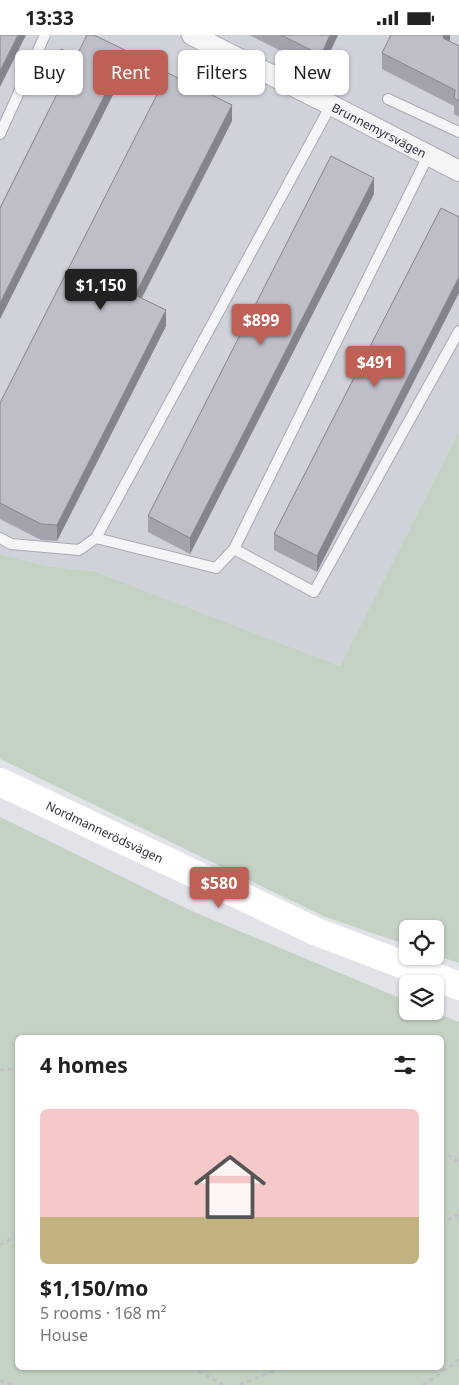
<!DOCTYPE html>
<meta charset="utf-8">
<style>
body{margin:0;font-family:"Noto Sans",sans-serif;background:#f6f6f6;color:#222;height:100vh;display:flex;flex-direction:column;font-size:19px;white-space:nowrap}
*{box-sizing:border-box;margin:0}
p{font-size:16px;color:#767676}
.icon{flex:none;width:28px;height:28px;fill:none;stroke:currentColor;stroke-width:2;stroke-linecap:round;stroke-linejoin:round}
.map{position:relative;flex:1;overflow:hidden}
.panel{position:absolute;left:15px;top:1000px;width:429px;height:335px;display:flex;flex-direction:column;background:#fff;border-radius:8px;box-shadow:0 1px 4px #0004}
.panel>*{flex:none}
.hud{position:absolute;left:15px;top:15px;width:430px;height:45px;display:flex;gap:10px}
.controls{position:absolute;left:399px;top:885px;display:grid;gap:10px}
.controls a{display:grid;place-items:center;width:45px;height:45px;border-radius:8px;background:#fff;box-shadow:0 1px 4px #0004;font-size:25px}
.price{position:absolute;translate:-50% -42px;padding:0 11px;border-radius:5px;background:#bf6056;color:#fff;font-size:16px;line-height:32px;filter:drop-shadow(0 1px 2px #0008)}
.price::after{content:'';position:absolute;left:50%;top:30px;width:15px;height:11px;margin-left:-8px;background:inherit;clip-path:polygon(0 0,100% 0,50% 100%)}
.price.on{background:#222;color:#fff}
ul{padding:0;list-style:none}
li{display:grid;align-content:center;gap:10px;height:265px;padding:0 25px}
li+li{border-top:1px solid #e0e0e0}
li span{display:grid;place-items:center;height:155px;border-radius:8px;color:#555}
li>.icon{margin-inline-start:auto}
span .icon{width:90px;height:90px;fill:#fffc;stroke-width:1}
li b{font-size:21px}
h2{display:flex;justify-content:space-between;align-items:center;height:60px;padding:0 25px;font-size:21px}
.chip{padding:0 18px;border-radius:8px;background:#fff;box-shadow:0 1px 4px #0004;font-size:18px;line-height:45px}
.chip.on{background:#bf6056;color:#fff}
.status{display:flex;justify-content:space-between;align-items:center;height:35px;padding:0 25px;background:#fff;direction:ltr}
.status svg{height:14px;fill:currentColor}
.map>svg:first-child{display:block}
.built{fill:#d0d2da}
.green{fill:#c4d2c4;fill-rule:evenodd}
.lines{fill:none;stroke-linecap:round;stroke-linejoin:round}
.lane-casing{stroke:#a8a9b3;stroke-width:12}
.street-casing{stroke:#a8a9b3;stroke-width:22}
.path{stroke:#c0c1c7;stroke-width:3;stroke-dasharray:4 4;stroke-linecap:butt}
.lane{stroke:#f4f5f7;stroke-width:10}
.street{stroke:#f4f5f7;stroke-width:20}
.secondary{stroke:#fff;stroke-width:28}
.wall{fill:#a3a3ac}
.shaded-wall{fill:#84858c}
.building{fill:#bdbec8;stroke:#84858c}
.labels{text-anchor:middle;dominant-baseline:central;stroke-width:4;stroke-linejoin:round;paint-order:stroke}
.street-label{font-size:12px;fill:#2c2e3f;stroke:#f1f2f6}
</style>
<div class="status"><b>13:33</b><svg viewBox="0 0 49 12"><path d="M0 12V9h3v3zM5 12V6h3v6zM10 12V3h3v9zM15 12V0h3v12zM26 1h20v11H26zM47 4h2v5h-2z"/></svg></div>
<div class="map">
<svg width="459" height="1350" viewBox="0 0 459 1350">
<rect width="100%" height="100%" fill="#e2e3e9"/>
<path class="built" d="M0,0H459V396L340,631L94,536L47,531L0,519Z"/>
<path class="green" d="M459,396V928L435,920V894H408L407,910L323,881L0,724V519L47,531L94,536L340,631Z
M0,782L194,877L407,966L408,976H432L459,987V1350H0ZM18,1002H441V1332H18Z"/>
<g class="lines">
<defs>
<path id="lane" d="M388,64L459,97
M0,99L45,0
M428,121L234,514L314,557L459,296
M0,503L11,509L79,515L96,503
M234,514L216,533L96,503L331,70"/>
<g id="street">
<path id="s1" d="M192,0L331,70L459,136"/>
</g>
</defs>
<use href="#lane" class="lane-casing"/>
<use href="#street" class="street-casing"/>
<path class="path" d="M0,1035L18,1034
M441,1116L459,1127
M441,1189L459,1179
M0,1210L13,1203L18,1202
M192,1332L223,1350
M0,1346L13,1350
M240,1350L282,1332
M423,1350L459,1325"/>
<use href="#lane" class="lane"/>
<use href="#street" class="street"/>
<path class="secondary" id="s2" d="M0,747L317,897L459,951"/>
</g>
<path class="wall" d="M249,0H338L321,36Z
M450,0L449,6L459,11V82L454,79V71L382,34V18Z
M76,22L127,32L0,284V173L59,56L51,51V35Z
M232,86L142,263L166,291L57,506L41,505L0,484V368Z
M374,159L190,519L148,497V481Z
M441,173L317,537L274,515V499Z"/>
<path class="shaded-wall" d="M18,0H26L0,52V36Z
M330,0H338L321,36V20Z
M444,0H450V5L443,19V3Z
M127,16V32L0,284V268Z
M232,70V86L135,276V260Z
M374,143V159L190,519V503Z
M459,242V258L317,537V521Z
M166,275V291L57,506V490Z"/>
<path class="building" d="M0,0H18L0,36Z
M87,0H94L127,16L0,268V173L65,43L51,35L61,14L76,22Z
M281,0H330L321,20Z
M391,0H444L443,3L459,11V66L454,63L455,55L382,18Z
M168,38L232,70L135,260L166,275L57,490L41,489L0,468V368Z
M331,121L374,143L190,503L148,481Z
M441,173L459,182V242L317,521L274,499Z"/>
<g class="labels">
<g class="street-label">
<text stroke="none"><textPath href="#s1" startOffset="210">Brunnemyrsvägen</textPath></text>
<text stroke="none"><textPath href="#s2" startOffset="116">Nordmannerödsvägen</textPath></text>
</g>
</g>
</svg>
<div class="controls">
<a><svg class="icon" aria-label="locate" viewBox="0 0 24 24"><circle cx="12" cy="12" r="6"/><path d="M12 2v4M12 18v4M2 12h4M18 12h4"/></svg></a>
<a><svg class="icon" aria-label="layers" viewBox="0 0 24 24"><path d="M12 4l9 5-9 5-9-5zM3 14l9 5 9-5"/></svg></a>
</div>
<b class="price on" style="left:101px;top:276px">$1,150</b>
<b class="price" style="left:261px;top:311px">$899</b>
<b class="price" style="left:375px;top:353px">$491</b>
<b class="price" style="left:219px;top:874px">$580</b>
<div class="hud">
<a class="chip">Buy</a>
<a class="chip on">Rent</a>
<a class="chip">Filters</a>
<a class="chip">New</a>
</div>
<section class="panel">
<h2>4 homes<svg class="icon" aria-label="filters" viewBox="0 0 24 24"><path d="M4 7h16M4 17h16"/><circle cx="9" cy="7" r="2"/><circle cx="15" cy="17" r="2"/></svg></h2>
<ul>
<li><span style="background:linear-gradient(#f6c9c9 70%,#c2b280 0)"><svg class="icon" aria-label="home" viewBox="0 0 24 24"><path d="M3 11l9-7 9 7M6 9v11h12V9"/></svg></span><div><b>$1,150/mo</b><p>5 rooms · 168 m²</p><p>House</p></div></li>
</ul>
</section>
</div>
